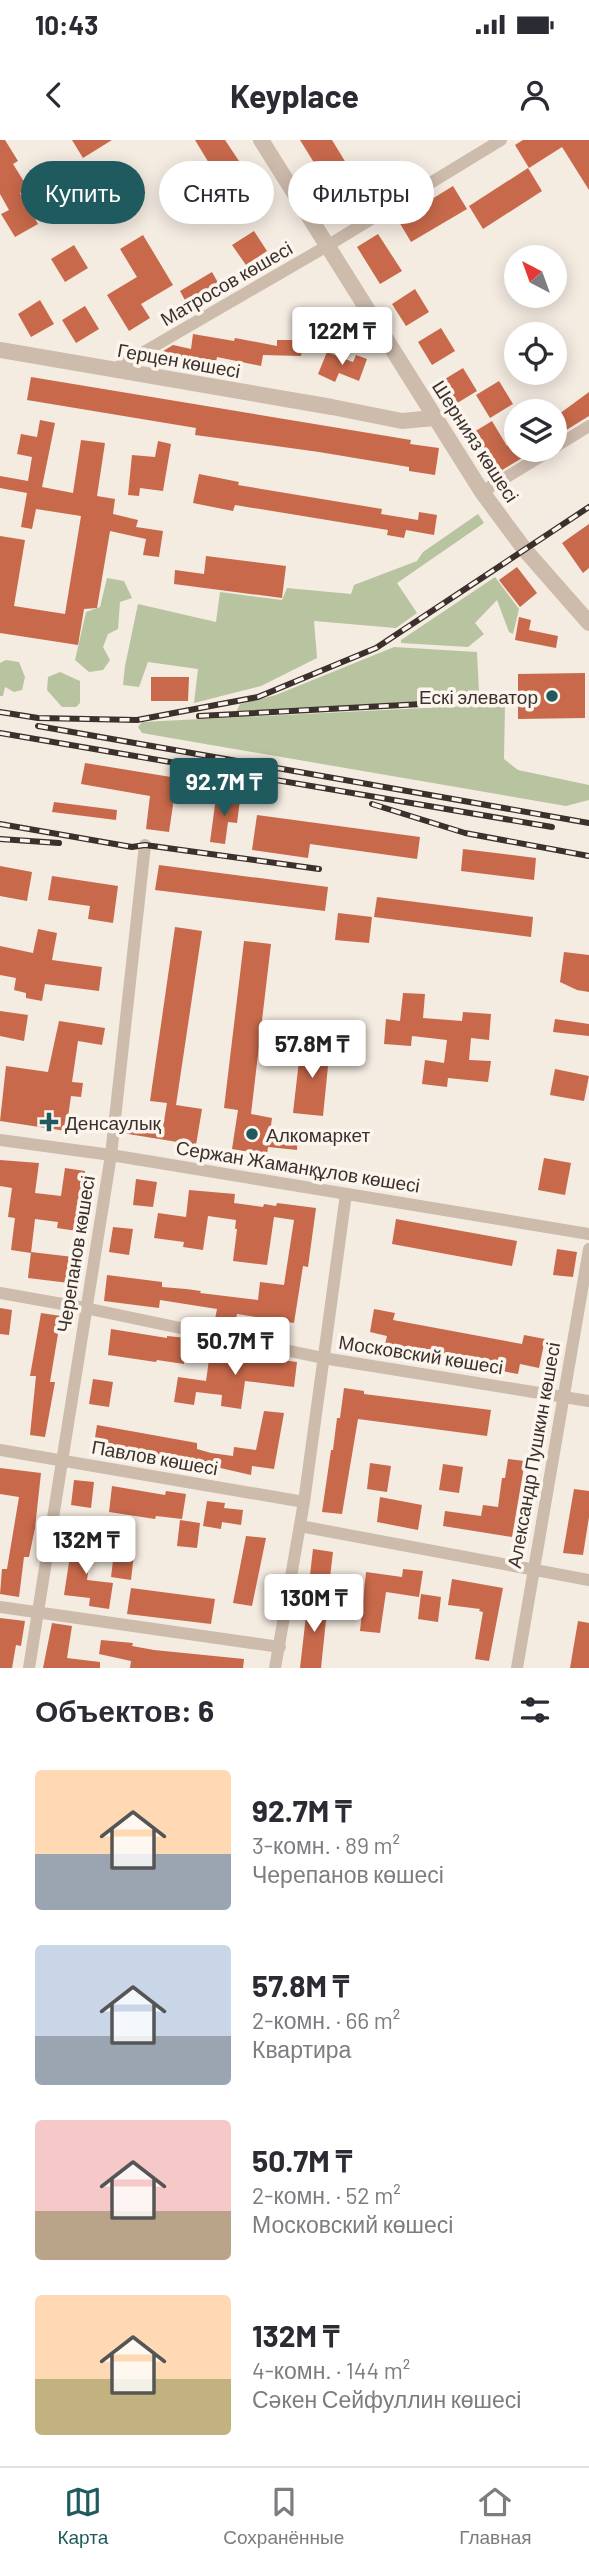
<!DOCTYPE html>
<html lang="ru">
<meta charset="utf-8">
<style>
body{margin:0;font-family:Barlow,sans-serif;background:#f7f7f7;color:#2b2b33;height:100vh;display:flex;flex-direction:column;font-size:26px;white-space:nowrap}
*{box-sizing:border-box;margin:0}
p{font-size:23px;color:#7c7c81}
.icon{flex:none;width:38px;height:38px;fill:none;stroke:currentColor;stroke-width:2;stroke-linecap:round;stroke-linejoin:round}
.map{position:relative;height:1528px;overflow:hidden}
.details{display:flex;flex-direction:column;background:#fff;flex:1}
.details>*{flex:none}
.guide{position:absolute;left:21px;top:21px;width:548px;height:63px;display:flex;gap:14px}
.needle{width:46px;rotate:319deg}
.buttons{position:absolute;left:504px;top:105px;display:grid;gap:14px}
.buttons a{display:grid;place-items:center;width:63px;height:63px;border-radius:50%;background:#fff;box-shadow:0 4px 18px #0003;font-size:35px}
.price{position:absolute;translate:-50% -60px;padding:0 16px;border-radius:7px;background:#fff;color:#222;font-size:23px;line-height:46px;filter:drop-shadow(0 2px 4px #0008)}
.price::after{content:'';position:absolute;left:50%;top:42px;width:21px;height:16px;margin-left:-10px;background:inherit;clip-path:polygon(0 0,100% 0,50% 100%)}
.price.selected{background:#1f5a5e;color:#fff}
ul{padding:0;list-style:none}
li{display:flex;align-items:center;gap:21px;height:175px;padding:0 35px}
li span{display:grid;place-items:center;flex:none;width:196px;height:140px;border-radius:7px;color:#555}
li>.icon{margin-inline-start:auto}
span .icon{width:84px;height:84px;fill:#fffc;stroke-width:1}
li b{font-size:30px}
h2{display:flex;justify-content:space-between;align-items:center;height:84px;padding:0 35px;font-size:30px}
.tag{padding:0 24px;border-radius:32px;background:#fff;box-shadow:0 4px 18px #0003;font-size:24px;line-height:63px}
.tag.selected{background:#1f5a5e;color:#fff}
.status{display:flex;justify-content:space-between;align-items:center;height:49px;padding:0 35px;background:#fff;direction:ltr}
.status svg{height:19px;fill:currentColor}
header{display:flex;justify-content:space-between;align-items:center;height:91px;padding:0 35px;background:#fff;font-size:32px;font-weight:700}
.tabs{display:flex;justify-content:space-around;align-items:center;height:98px;border-top:2px solid #e1e1e2;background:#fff;font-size:19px;color:#7c7c81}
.tabs a{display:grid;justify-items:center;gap:4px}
.tabs .selected{color:#1f5a5e}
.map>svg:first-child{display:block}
.green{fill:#b8c4a0}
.building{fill:#c8694b}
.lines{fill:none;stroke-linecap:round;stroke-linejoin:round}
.minor{stroke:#cdbbac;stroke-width:12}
.tertiary{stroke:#cdbbac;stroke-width:16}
.rail-casing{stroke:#3b302b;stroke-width:6}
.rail{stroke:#fbf5ee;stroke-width:3.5;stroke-dasharray:10;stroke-linecap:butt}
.poi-dot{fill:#1f5a5e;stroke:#fbf5ee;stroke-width:2.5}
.labels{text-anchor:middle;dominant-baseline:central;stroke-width:7;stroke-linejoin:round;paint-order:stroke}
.street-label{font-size:19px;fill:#3b302b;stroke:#fbf5ee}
.poi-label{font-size:19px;fill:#3b302b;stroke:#fbf5ee;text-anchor:start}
</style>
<div class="status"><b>10:43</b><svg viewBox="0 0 49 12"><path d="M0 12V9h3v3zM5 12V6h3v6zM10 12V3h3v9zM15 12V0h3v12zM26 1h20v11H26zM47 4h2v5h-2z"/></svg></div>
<header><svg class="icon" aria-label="back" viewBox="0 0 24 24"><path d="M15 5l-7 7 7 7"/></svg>Keyplace<svg class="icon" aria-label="person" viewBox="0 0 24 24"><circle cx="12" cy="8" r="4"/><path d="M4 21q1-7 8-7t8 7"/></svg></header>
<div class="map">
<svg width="589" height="1528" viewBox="0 0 589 1528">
<rect width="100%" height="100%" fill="#f4ebe1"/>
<path class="green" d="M307,27L335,74L324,81L295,34Z
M478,374L484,383L397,443L417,473L396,488L314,481L317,518L261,546L194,563L198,529L148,522L139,547L123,545L125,526L138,464L216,482L220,452L282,460L287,448L351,454L354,445L417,421L423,412Z
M495,437L519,469L513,494L509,492L497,460L475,483L484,494L468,507L401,503V500Z
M107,438L124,441L132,458L120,462L118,489L108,494L103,507L110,520L103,530L89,532L75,520L86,472L100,467Z
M394,507L477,512L479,553L474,558L236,572L240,564L276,555Z
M6,520L19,522L25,537L22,550L14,552L5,547L3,556H0V523Z
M60,532L80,541V563L76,567H62L47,550L48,537Z
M505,564L504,619L518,630L589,645V660L566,666L142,593L138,587L142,582Z"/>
<path class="building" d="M0,0H5L18,21L13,24L28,48L20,53L38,84L15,97L1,74L9,70L0,54Z
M72,0H112L83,18Z
M195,0H225L269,66L258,73L235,40L216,53L203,34L212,28Z
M300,0H332L368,59L345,73Z
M523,0H589V50L562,7L529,28L515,5Z
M528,28L542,51L483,89L469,66Z
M453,46L467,69L411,102L398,80Z
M254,91L267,111L246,125L232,105Z
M378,94L402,131L380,144L357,107Z
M143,95L173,145L141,164L150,178L129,191L107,155L137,137L120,109Z
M74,105L88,128L65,142L51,119Z
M212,132L221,148L188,166L180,151Z
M415,149L429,172L406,186L392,164Z
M40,160L54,184L31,197L18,174Z
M85,166L99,189L76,203L62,180Z
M328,170L338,187L315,201L305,183Z
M441,188L455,211L432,225L418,202Z
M193,194L234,201L235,198L277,206V200H298V210L302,211L301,216L263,215L261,226L217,217L215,227L159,218L160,213L173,205L191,209Z
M327,212L353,222L356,215L367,219L359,241L339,233L335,242L318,234Z
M463,228L477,251L454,265L440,242Z
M31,237L411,300L410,304L439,308L435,335L409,331V327L319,312L195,295L196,288L27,260Z
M499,241L513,264L490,278L476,255Z
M589,252V276L555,297V277Z
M40,280L55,283L42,347L73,353L81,300L105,303L97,356L115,359L113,374L138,380L136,387L163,391L159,417L143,415L146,399L110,391L97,468L84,469L78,505L0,493V396L25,400L14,466L65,474L81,376L36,369L32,389L21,387L27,353L0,348V336L28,341L32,317L17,314L21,294L37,297Z
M492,281L507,306L516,300V310H535L499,332L488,315L483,318L469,295Z
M158,301L171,304L163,351L140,348L139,356L128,355L132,315L155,317Z
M199,334L239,342L238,345L382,369L381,374L418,380L419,372L437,375L434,395L406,390L404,398L387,395L388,390L235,365L233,371L193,363Z
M589,384V428L583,433L562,403Z
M206,416L286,426L282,458L174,444L175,430L204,434Z
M517,427L537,453L520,467L499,440Z
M519,477L531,480L529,490L558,496L556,508L515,500Z
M585,533V578L518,579V534Z
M151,537H189L188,561H151Z
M85,623L177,638L169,692L146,689L150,656L81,644Z
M216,657L240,660L237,683L228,682L225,704L210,702Z
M54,662L117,670L116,680L52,672Z
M257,675L420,697L417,719L310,704L308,718L252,710Z
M463,709L536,718L534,740L461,731Z
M159,725L328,747L325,771L155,750Z
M0,726L32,732L27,761L0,756Z
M52,736L118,746L113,783L88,779L90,766L48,760Z
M377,757L533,777L531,797L374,777Z
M338,773L372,777L369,803L335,800Z
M175,787L202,791L176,965L202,969L196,1005L122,993L124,982L163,987L167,963L150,961Z
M38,789L57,793L52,820L102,827L99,851L45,844L42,861L26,858V853L14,850L16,838L0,835V806L33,813Z
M244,801L271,804L251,974L272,978L270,993L298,996L297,1010L268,1007L267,1015L232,1009L238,970L224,968Z
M564,812L589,815V852L577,850L560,842Z
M403,853L425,854L423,878L462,881L463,872L491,874L489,900L471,898L469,920L491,921L488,942L448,938L447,947L422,944L425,920L444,923L447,900L412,896L411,906L384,904L386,879L400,881Z
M0,871L28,875L24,901L0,896Z
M555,879L589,884V896L553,892Z
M59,881L105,888L102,905L78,901L72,942L83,943L81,957L71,956L66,991L0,981L6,926L48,932Z
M301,903L330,906L323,976L293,973Z
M555,929L589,936L584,961L550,955Z
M544,1018L571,1023L565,1055L538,1050Z
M0,1020L39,1023L35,1053L61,1056L65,1028L85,1031L77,1091L57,1088L58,1082L35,1079L31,1113L11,1110L15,1078L8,1077L12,1048L0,1046Z
M136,1039L157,1042L153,1067L133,1065Z
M189,1050L235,1054L234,1063L263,1067L264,1064L276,1066L277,1063L316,1068L308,1127L303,1126L294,1183L237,1174L235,1183L215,1179L217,1169L160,1160L159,1168L104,1161L107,1135L162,1142V1147L186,1149L201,1151L200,1153L258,1160L260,1142L284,1145L294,1080L274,1077L267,1125L233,1121L237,1089H235L236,1080L208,1076L203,1110L183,1107L184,1102L154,1098L158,1073L186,1077Z
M396,1079L517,1101L512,1126L392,1104Z
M113,1087L133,1089L129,1115L109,1112Z
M557,1109L577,1112L573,1137L553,1135Z
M31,1112L73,1117L69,1143L28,1138Z
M0,1168L12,1170L9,1195L0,1194Z
M374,1169L395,1173L393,1180L522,1204L524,1195L545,1199L539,1228L520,1224L518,1234L384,1209L387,1196L370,1192Z
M41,1173L61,1176L50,1242H55L45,1297L30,1295L36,1236H30Z
M111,1189L167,1198V1196L187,1198L184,1224L157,1220L156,1222L108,1215Z
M211,1206L231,1208L230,1213L297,1222L294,1247L245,1241L241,1269L221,1266L222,1255L196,1252L194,1265L174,1262L178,1237L206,1241Z
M93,1239L113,1242L109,1267L89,1264Z
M344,1248L364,1251V1254L491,1270L487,1296L358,1279L342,1374L322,1372L331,1310H333L337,1278H340Z
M264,1271L284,1273L274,1329L252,1326L251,1335L216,1327L194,1325V1328L151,1322V1320L93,1310L97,1285L197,1303V1309L211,1313L233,1316L234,1307L256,1310Z
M508,1319L525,1321L512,1397L443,1386L445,1371L481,1376L483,1365L498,1367L502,1338H505Z
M370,1323L391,1326L387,1352L367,1349Z
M443,1324L463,1327L459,1353L439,1350Z
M0,1328L41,1333L35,1388L29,1417H24L19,1457L0,1454L2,1429H7L19,1357L0,1354Z
M74,1340L94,1342L91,1368L71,1365Z
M112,1346L165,1355L166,1351L186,1354L182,1379L156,1376L155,1379L109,1372Z
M574,1349L589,1351V1377L583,1415L563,1413Z
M380,1357L422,1365L418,1390L377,1382Z
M207,1361L225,1363L224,1368L243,1370L241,1385L222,1382L221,1389L203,1386Z
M180,1380L200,1383L197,1408L177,1406Z
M73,1396L93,1399L87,1440L113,1443L109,1469L89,1466L90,1458L64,1455Z
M246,1396L266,1398L252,1466L233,1463Z
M313,1409L333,1412L330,1437L310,1435Z
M114,1412L134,1414L131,1440L111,1437Z
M403,1429L423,1431L419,1457L386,1452L380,1493L360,1491L366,1432L402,1437Z
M452,1439L503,1448L489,1521L475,1519L483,1472L479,1471L480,1469L448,1465Z
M131,1448L215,1459L211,1484L127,1474Z
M421,1454L441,1457L438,1482L418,1479Z
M308,1458L328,1461L321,1528H300Z
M0,1478L25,1481L21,1506L16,1505L12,1528H0Z
M578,1481L589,1483V1528H570Z
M52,1483L72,1486L67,1518L100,1522V1528H43Z
M101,1500L133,1503L132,1506L154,1510L244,1519L243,1528H130L131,1521L99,1514Z"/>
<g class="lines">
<path class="minor" d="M113,230L327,106L501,0
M555,307L589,286
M482,352L551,310
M0,1000L111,1015L589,1094
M0,1153L85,1168L323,1218L589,1261
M0,1310L304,1362
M300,1386L589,1440
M0,1467L280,1507
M29,1528L111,1015L145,705
M275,1528L304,1362L346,1054
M517,1528L589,1109"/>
<path class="tertiary" d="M261,0L482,352L525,410L589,483
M0,210L332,267L402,281L434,278"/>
<defs>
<path id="rail" d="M0,572L38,578L137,580L258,557L376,508L589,367
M199,576L514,559
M38,586L589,683
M0,593L552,687
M372,664L465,693L589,716
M0,684L132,707L145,705L319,729
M0,699L59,703"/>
</defs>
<use href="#rail" class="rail-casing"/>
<use href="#rail" class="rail"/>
</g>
<g class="poi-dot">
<circle cx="552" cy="556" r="7"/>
<path d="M45.5 971.5h7v7h7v7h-7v7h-7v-7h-7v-7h7z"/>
<circle cx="252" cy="994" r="7"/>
</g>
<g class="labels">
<g class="street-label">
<text transform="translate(226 143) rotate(-30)">Матросов көшесі</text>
<text transform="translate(179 220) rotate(10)">Герцен көшесі</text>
<text transform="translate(476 301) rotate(57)">Шернияз көшесі</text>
<text transform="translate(298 1026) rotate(9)">Сержан Жаманқұлов көшесі</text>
<text transform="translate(75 1114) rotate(-81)">Черепанов көшесі</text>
<text transform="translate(421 1214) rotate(9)">Московский көшесі</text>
<text transform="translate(533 1315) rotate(-80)">Александр Пушкин көшесі</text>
<text transform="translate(155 1317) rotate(10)">Павлов көшесі</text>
</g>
<g class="poi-label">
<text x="538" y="556" text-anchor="end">Ескі элеватор</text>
<text x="65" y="982">Денсаулық</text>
<text x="266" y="994">Алкомаркет</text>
</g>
</g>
</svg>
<div class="buttons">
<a><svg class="needle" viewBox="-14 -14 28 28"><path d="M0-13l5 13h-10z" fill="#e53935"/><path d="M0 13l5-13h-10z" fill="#7c7c81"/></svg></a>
<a><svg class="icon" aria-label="locate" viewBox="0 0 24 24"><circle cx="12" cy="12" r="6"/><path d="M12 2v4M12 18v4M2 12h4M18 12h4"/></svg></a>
<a><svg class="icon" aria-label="layers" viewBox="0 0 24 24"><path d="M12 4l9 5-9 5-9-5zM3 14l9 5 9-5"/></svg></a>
</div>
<b class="price" style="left:342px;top:227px">122M ₸</b>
<b class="price selected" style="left:224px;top:678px">92.7M ₸</b>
<b class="price" style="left:312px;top:940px">57.8M ₸</b>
<b class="price" style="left:235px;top:1237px">50.7M ₸</b>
<b class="price" style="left:86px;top:1436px">132M ₸</b>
<b class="price" style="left:314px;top:1494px">130M ₸</b>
<div class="guide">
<a class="tag selected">Купить</a>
<a class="tag">Снять</a>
<a class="tag">Фильтры</a>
</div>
</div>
<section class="details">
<h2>Объектов: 6<svg class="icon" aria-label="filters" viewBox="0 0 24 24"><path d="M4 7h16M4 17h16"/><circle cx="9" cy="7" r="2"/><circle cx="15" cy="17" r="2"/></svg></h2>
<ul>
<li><span style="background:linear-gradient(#ffd9b3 60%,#9aa5b1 0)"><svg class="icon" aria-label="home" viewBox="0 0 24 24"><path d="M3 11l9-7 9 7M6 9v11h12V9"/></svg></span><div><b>92.7M ₸</b><p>3-комн. · 89 m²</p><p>Черепанов көшесі</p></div></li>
<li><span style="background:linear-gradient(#c9d6e8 65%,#9aa5b1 0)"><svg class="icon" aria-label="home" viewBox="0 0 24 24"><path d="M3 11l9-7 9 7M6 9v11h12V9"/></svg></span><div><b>57.8M ₸</b><p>2-комн. · 66 m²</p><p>Квартира</p></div></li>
<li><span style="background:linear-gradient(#f6c9c9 65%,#b9a48a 0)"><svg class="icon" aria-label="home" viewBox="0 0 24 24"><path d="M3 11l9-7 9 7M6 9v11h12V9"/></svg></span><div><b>50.7M ₸</b><p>2-комн. · 52 m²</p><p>Московский көшесі</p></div></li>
<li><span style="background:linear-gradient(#ffd9b3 60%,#c2b280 0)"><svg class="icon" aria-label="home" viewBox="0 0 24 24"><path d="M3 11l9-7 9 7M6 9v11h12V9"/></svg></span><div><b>132M ₸</b><p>4-комн. · 144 m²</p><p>Сәкен Сейфуллин көшесі</p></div></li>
</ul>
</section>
<nav class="tabs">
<a class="selected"><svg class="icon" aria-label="map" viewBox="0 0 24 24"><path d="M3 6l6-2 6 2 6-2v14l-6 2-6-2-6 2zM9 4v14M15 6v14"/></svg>Карта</a>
<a><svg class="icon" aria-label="saved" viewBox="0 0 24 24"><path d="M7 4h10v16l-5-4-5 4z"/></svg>Сохранённые</a>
<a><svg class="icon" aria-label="home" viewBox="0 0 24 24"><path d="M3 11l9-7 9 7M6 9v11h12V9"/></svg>Главная</a>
</nav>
